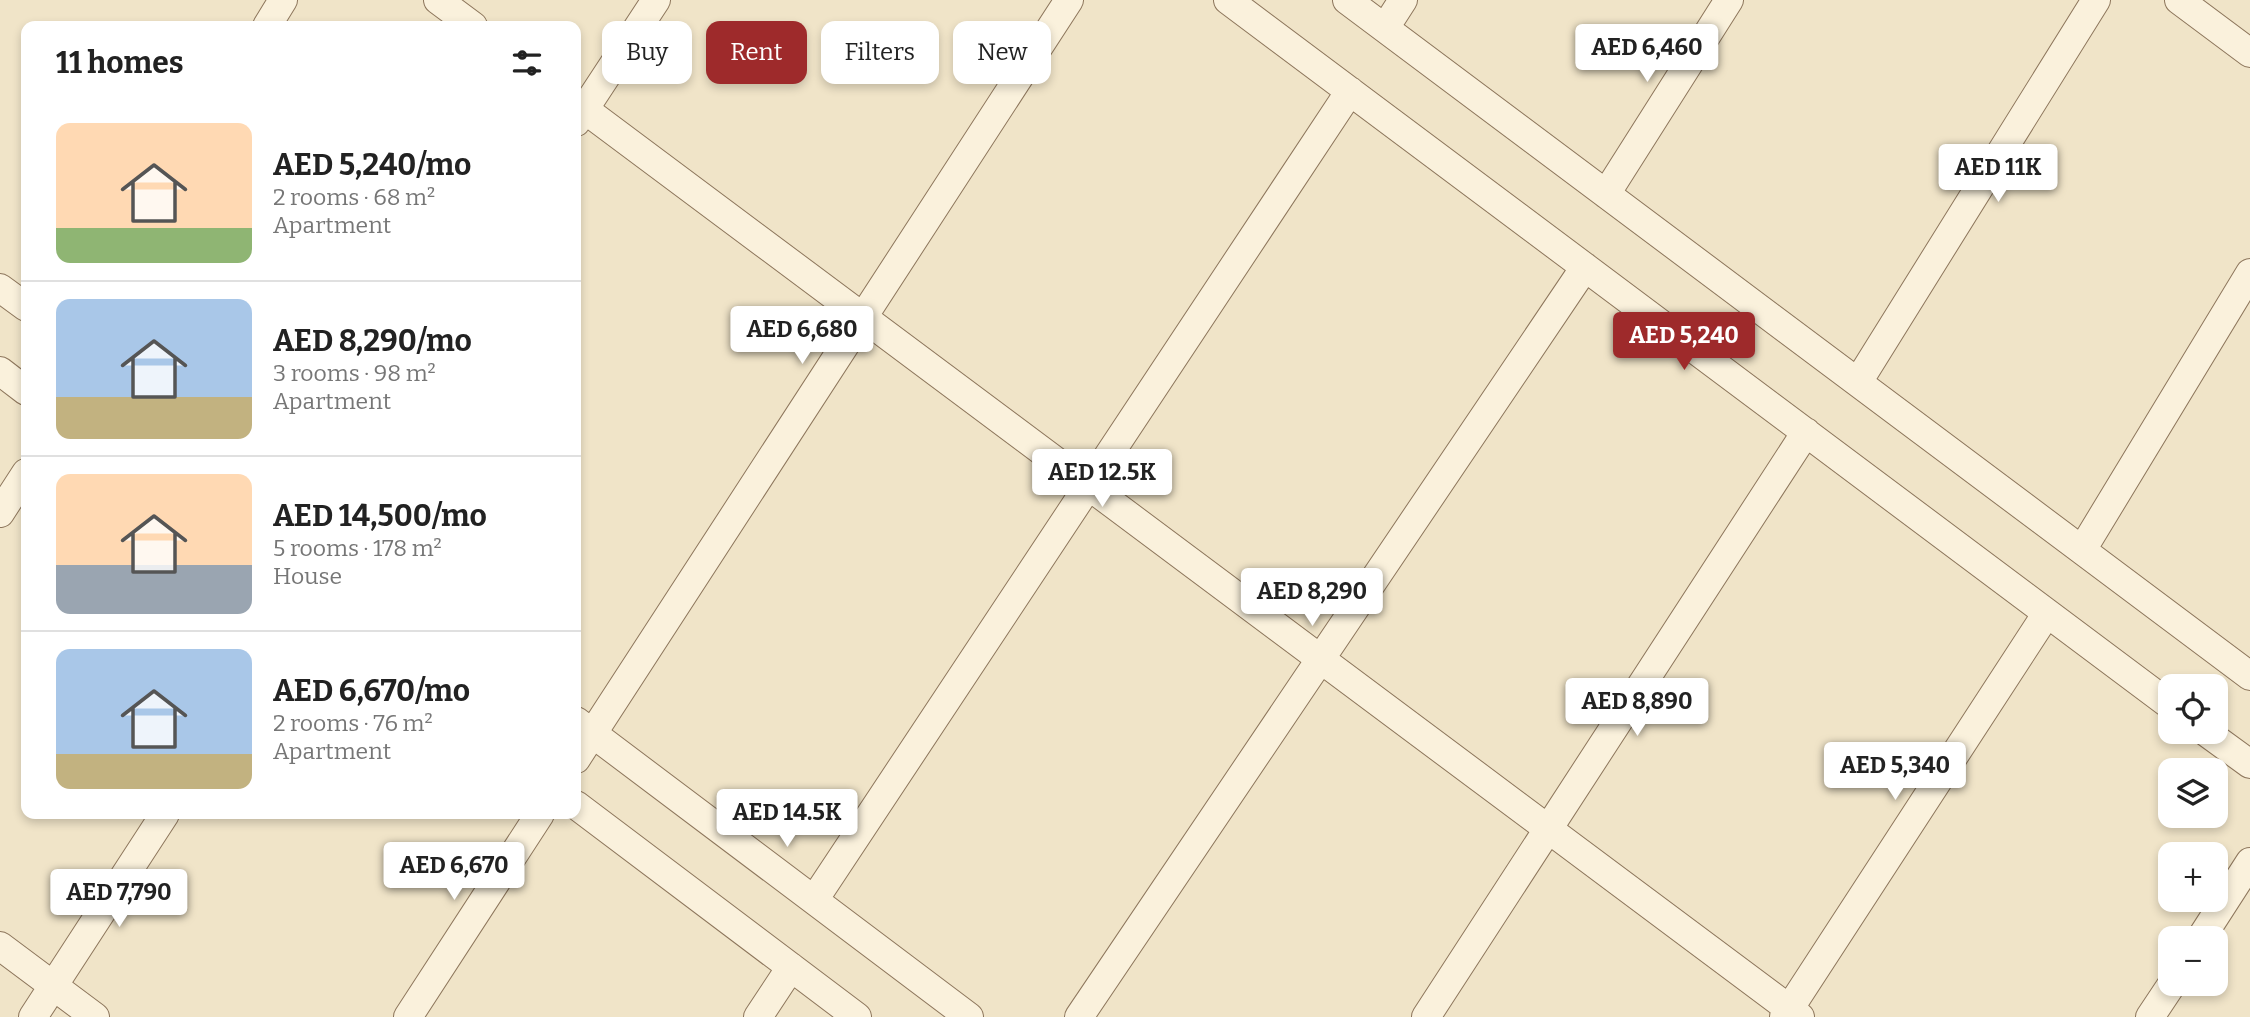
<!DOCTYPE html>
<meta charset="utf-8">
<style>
body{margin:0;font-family:Bitter,serif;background:#f6f6f6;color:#222;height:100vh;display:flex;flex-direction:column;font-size:26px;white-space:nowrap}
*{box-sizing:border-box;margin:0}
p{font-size:23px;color:#767676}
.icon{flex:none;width:38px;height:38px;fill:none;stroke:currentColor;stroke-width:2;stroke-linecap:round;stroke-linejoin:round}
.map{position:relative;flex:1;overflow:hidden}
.details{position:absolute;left:21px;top:21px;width:560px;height:798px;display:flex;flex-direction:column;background:#fff;border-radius:14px;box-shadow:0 4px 10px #0003}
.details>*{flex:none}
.hud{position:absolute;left:602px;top:21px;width:665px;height:63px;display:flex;gap:14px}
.controls{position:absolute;left:2158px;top:674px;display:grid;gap:14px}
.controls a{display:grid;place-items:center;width:70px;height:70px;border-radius:14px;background:#fff;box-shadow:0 4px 10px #0003;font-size:35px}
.price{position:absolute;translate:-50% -60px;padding:0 16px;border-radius:7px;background:#fff;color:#222;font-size:23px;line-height:46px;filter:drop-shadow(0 2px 4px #0008)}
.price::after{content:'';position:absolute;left:50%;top:42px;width:21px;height:16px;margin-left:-10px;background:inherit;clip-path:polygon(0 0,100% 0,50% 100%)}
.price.active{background:#9e2a2b;color:#fff}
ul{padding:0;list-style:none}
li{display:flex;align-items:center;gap:21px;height:175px;padding:0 35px}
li+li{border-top:2px solid #e0e0e0}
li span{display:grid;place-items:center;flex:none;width:196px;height:140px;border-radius:14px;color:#555}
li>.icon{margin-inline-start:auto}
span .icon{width:84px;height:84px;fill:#fffc;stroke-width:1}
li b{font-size:30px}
h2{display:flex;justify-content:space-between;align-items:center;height:84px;padding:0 35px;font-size:30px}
.pill{padding:0 24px;border-radius:14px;background:#fff;box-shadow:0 4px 10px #0003;font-size:24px;line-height:63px}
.pill.active{background:#9e2a2b;color:#fff}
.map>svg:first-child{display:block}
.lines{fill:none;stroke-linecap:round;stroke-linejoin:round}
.street-casing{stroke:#8d765c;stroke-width:30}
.street{stroke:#faf1dc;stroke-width:28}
</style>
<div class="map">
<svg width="2250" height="1017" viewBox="0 0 2250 1017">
<rect width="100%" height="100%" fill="#f0e4c8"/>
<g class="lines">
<defs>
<path id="street" d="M438,0L473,26
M1228,0L2170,705
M1347,0L2250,676
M2179,0L2250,53
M267,26L283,0
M1385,28L1403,0
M576,103L1800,1017
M576,122L656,0
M1606,194L1729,0
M0,288L26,307
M0,371L26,391
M1858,382L2096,0
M0,513L26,473
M2082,550L2250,273
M576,721L969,1017
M2206,732L2250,764
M576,759L1069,0
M576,805L857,1017
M814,900L1350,91
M2201,938L2250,862
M0,946L95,1017
M33,1017L165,814
M408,1017L540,814
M758,1017L791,967
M1079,1017L1585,267
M1426,1017L1806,432
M1784,1017L2047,613
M2150,1017L2172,984"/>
</defs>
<use href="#street" class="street-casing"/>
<use href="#street" class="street"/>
</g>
</svg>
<div class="controls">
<a><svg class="icon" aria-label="locate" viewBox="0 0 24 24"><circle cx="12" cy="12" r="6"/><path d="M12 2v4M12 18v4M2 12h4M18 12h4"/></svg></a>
<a><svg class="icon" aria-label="layers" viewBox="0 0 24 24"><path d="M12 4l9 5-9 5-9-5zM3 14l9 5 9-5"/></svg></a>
<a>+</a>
<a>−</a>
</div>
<b class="price" style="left:1647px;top:84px">AED 6,460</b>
<b class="price" style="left:1998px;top:204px">AED 11K</b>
<b class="price" style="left:802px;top:366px">AED 6,680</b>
<b class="price active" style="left:1684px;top:372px">AED 5,240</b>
<b class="price" style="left:1102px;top:509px">AED 12.5K</b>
<b class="price" style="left:1312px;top:628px">AED 8,290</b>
<b class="price" style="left:1637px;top:738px">AED 8,890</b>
<b class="price" style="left:1895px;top:802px">AED 5,340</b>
<b class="price" style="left:787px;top:849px">AED 14.5K</b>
<b class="price" style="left:454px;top:902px">AED 6,670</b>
<b class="price" style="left:119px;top:929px">AED 7,790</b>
<div class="hud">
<a class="pill">Buy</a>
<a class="pill active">Rent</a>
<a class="pill">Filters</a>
<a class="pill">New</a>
</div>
<section class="details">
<h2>11 homes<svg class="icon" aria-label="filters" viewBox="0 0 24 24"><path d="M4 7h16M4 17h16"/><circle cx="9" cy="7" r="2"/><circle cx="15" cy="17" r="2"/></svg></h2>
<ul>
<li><span style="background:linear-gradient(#ffd9b3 75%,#8fb573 0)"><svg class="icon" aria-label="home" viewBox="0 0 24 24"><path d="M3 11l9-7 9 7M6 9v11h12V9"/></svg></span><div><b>AED 5,240/mo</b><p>2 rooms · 68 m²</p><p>Apartment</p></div></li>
<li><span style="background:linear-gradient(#a9c7e8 70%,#c2b280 0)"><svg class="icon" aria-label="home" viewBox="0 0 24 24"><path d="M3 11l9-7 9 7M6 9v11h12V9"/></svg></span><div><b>AED 8,290/mo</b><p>3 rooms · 98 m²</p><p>Apartment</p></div></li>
<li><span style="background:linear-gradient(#ffd9b3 65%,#9aa5b1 0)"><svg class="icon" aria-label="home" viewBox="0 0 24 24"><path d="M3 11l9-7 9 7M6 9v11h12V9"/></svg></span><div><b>AED 14,500/mo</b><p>5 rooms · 178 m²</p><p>House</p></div></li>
<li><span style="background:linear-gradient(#a9c7e8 75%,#c2b280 0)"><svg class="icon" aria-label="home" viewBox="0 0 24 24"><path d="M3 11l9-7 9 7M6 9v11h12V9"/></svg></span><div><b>AED 6,670/mo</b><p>2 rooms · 76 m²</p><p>Apartment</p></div></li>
</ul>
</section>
</div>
